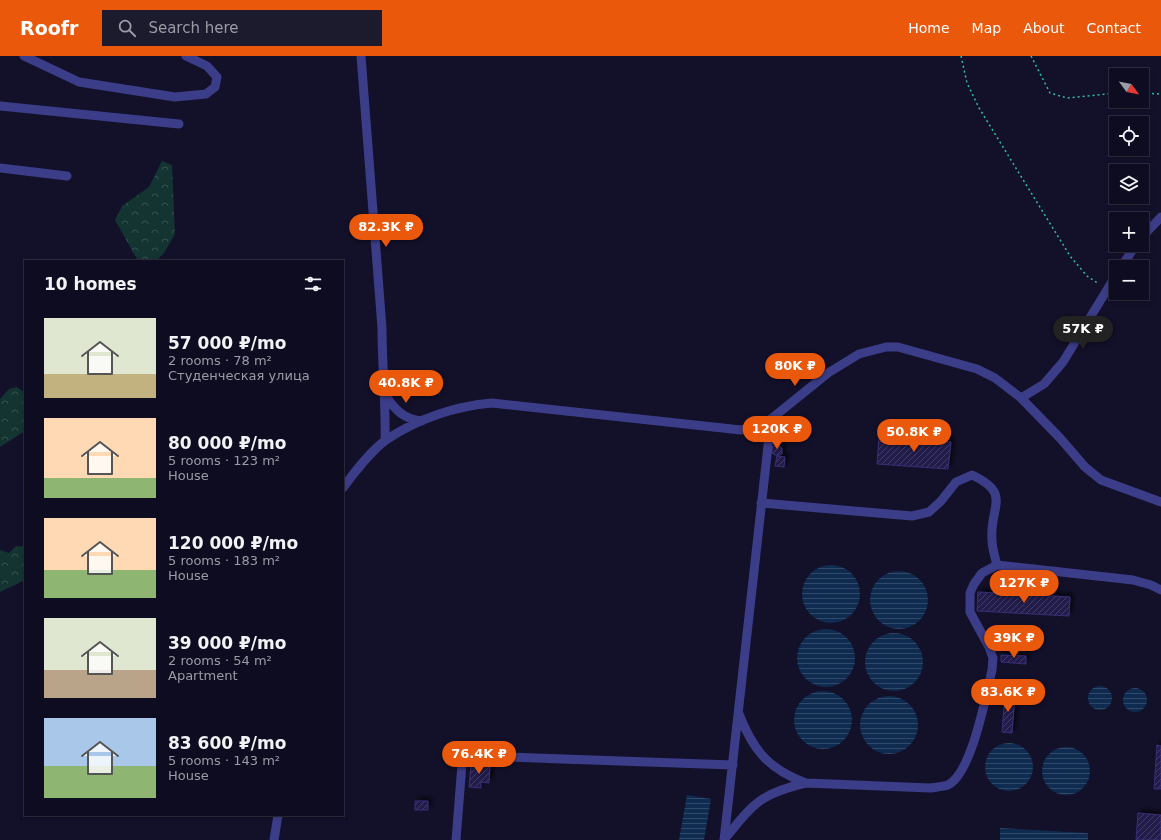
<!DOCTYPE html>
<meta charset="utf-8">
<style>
body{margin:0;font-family:"DejaVu Sans",sans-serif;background:#1c1a2d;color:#f1f3f6;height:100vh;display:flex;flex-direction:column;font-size:15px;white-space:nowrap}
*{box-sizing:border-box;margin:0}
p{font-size:13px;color:#9b9ba5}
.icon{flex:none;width:22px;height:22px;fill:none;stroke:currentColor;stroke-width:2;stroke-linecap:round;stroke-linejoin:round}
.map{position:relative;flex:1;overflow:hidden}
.details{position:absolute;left:24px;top:204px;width:320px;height:556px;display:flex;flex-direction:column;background:#0e0c20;border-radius:0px;box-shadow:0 2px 6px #0003,0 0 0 1px #2e2c3e}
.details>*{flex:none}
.needle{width:26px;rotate:122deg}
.fabs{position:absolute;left:1109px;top:12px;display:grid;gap:8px}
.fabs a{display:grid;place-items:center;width:40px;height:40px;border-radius:0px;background:#0e0c20;box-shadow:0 2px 6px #0003,0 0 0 1px #2e2c3e;font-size:20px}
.price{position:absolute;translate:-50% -34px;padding:0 9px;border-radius:14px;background:#ea580c;color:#fff;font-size:13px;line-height:26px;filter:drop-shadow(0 1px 2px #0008)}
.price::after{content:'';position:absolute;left:50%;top:24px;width:12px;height:9px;margin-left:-6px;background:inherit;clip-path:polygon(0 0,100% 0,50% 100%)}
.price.active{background:#222;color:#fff}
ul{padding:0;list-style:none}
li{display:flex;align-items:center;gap:12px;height:100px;padding:0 20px}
li span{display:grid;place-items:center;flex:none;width:112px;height:80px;border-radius:0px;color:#555}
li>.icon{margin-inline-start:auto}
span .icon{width:48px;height:48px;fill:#fffc;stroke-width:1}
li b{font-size:17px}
h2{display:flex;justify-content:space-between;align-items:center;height:48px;padding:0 20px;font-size:17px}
header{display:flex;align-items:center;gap:24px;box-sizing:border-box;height:56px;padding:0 20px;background:#ea580c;color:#fff}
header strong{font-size:19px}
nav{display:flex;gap:22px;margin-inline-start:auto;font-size:14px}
.search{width:280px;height:36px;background:#1c1a2d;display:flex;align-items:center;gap:10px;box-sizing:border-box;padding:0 14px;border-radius:0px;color:#9b9ba5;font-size:15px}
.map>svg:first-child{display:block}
.forest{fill:url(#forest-crowns)}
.water{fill:url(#water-rules)}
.building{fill:url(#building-hatch);stroke:#392f77;filter:url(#shadow)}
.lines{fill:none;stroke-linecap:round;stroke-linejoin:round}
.path{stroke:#30bcab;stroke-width:1.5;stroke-dasharray:2 3;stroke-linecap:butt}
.minor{stroke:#3c3d88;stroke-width:9}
</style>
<header>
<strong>Roofr</strong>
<div class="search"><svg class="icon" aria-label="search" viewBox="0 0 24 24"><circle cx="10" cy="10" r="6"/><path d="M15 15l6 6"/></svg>Search here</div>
<nav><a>Home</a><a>Map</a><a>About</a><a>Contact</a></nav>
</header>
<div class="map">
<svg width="1161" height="784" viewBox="0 0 1161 784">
<defs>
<pattern id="forest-crowns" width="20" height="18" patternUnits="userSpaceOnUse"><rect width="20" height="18" fill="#133431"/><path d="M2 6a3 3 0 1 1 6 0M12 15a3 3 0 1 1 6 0" fill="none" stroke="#355150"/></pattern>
<pattern id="water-rules" width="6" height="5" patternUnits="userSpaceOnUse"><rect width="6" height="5" fill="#0f2b4f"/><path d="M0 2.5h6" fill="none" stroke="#314969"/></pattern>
<pattern id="building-hatch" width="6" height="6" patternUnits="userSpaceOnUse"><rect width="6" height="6" fill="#231c4b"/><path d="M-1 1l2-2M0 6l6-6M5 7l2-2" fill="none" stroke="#423c66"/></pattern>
<filter id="shadow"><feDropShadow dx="3.5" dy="-3.5" stdDeviation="2" flood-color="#0009"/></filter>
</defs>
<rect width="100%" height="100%" fill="#13102a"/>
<path class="forest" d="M162,105L172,109L175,178L164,197L156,205H138L115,164L122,150L149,131Z
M17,331L25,337V375L0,391V343L9,333Z
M16,490L25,491V524L0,536V494L9,497Z"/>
<path class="water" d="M802 538a29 29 0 1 1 58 0a29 29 0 1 1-58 0Z
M870 544a29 29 0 1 1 58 0a29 29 0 1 1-58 0Z
M797 602a29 29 0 1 1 58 0a29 29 0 1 1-58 0Z
M865 606a29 29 0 1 1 58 0a29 29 0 1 1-58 0Z
M1088 642a12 12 0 1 1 24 0a12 12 0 1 1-24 0Z
M1123 644a12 12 0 1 1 24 0a12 12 0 1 1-24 0Z
M794 664a29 29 0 1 1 58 0a29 29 0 1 1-58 0Z
M860 669a29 29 0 1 1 58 0a29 29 0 1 1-58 0Z
M985 711a24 24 0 1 1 48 0a24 24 0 1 1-48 0Z
M1042 715a24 24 0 1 1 48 0a24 24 0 1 1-48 0Z
M687,739L711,743L704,784H679Z
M1000,772L1088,777V784H1000Z"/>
<path class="building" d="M879,381L951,386L948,413L877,408Z
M778,389L782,392V398L777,400L772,397V391Z
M777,400L785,401L784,411L775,410Z
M978,536L1070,541L1069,560L977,555Z
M1001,599L1026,600V608L1001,606Z
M1005,637L1015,638L1012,677L1002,676Z
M1157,689L1161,690V733H1154Z
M471,708L490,709L489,727L481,726V732L469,731Z
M415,745H428V754H415Z
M1138,757L1161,759V784H1136Z"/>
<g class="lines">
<path class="path" d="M961,0L967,27L979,52L1070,200L1087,220L1099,228
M1031,0L1050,37L1067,42L1116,37
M1142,37L1161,38"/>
<path class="minor" d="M24,0L79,26L175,41L206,38L215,31L217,21L207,10L186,0
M361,0L382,272C382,310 386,347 385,385
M0,50L179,68
M0,112L67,120
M1142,181L1161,161
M1121,211L1136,189
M386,340C395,354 405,364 422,365
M1021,342L1044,328L1063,306L1116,219
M343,432C353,418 372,394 386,384C417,363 455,350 492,347L741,374L759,370L771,363L828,317L859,298L886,291H898L977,313L995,322L1021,342L1060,382L1085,411L1101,424L1161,446
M997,509L1133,524L1151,529L1161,534
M739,658C753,694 768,713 806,727
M274,784L278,759
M456,784L462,708L467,702L476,700L733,709
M724,784C753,748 759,738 806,727L930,732C935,731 942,731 948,729C972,717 986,639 992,614L993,602L989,591L970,556V537L974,528L982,517L997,509C995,501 992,492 992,484C989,451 1013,438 972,419L956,426L941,445L929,456L912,460L761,447
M724,784L771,363"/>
</g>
</svg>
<div class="fabs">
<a><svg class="needle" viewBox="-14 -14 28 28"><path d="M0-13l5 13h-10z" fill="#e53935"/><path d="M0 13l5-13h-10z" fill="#9b9ba5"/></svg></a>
<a><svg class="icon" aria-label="locate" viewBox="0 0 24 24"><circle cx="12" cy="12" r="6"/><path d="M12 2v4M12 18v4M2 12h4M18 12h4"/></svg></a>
<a><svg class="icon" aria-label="layers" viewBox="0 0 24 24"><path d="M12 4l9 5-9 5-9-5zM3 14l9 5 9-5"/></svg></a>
<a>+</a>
<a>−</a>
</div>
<b class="price" style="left:386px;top:192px">82.3K ₽</b>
<b class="price active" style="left:1083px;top:294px">57K ₽</b>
<b class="price" style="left:795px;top:331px">80K ₽</b>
<b class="price" style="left:406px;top:348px">40.8K ₽</b>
<b class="price" style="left:777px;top:394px">120K ₽</b>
<b class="price" style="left:914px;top:397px">50.8K ₽</b>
<b class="price" style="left:1024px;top:548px">127K ₽</b>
<b class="price" style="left:1014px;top:603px">39K ₽</b>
<b class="price" style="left:1008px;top:657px">83.6K ₽</b>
<b class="price" style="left:479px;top:719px">76.4K ₽</b>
<section class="details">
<h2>10 homes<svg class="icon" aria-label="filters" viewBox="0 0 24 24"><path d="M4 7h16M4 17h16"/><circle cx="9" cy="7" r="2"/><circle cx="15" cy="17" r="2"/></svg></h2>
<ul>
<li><span style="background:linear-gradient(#dfe7d0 70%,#c2b280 0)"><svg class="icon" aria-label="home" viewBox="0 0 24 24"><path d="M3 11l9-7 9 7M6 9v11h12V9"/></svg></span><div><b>57 000 ₽/mo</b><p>2 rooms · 78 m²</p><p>Студенческая улица</p></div></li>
<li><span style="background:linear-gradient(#ffd9b3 75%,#8fb573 0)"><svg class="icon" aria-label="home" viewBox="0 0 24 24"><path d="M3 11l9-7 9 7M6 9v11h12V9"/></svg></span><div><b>80 000 ₽/mo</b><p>5 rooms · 123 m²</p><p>House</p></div></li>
<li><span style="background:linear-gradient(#ffd9b3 65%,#8fb573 0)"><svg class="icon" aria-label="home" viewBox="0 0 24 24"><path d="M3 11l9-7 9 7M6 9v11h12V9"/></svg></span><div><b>120 000 ₽/mo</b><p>5 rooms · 183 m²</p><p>House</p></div></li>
<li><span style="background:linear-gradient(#dfe7d0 65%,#b9a48a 0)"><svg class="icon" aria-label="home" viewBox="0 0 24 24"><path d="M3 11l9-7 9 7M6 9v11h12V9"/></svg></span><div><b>39 000 ₽/mo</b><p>2 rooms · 54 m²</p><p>Apartment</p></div></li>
<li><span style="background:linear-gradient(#a9c7e8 60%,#8fb573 0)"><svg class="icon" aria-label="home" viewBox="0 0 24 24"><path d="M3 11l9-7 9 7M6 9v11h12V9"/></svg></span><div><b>83 600 ₽/mo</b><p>5 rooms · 143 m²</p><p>House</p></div></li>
</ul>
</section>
</div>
